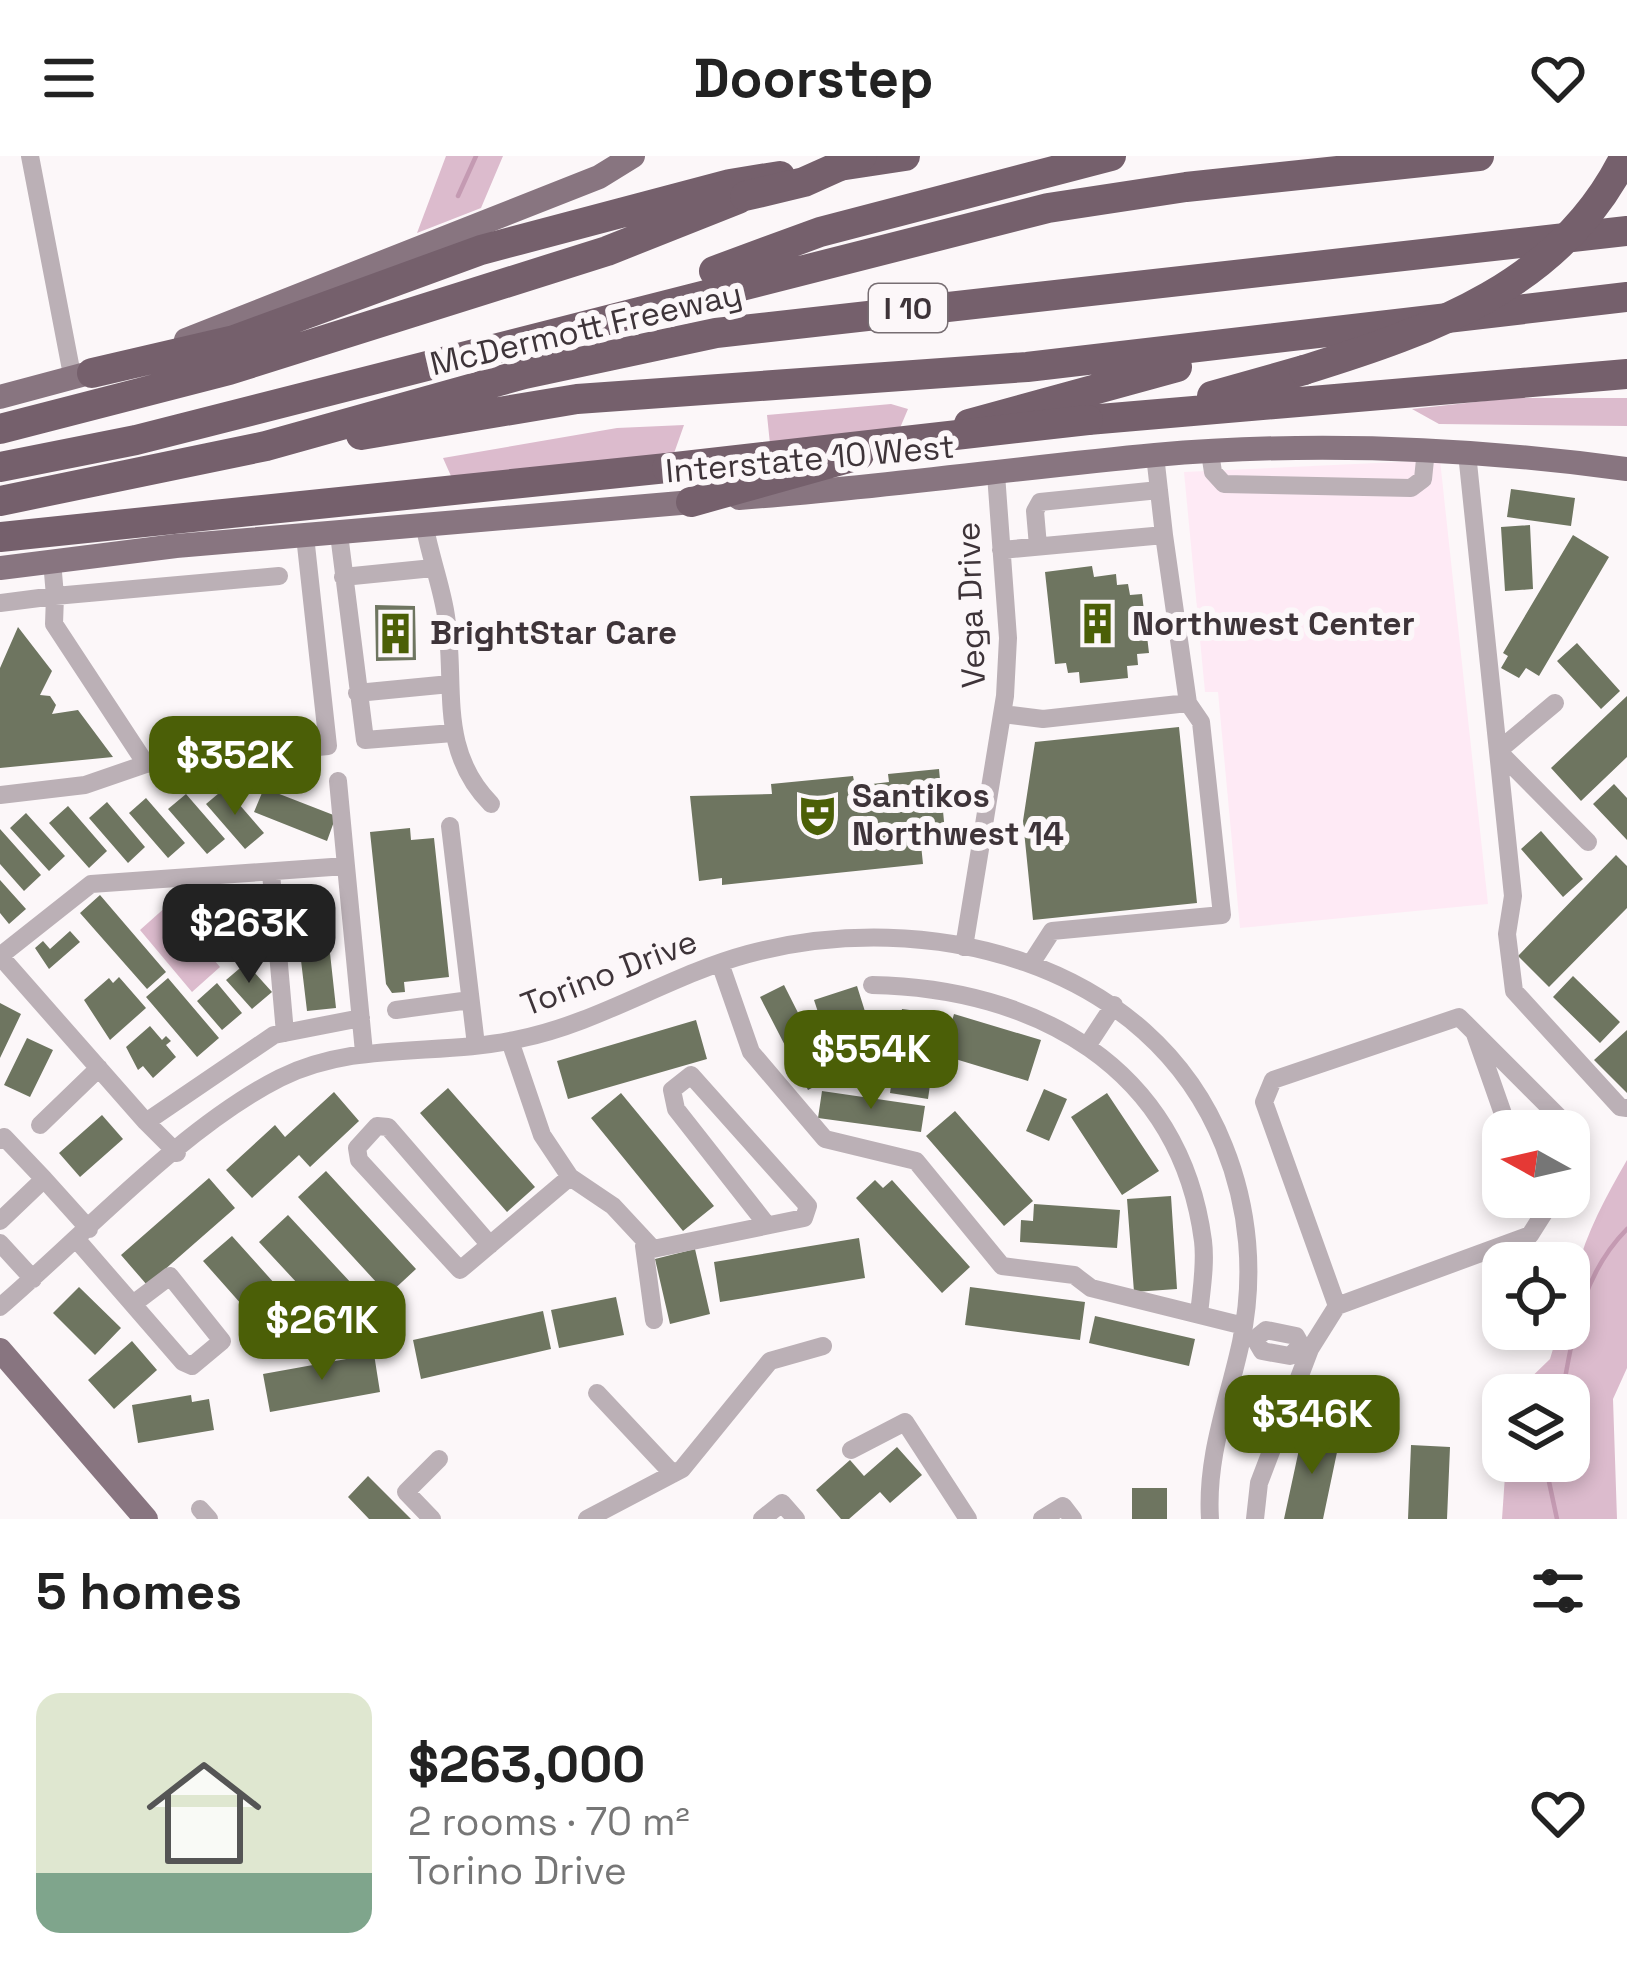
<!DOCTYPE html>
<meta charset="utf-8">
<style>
body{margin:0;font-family:"Space Grotesk",sans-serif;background:#f2f2f2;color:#222;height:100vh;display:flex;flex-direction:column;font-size:45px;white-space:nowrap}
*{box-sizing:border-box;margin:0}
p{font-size:39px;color:#767676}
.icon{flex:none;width:66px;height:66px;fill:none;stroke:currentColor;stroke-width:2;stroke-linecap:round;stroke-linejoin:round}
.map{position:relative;height:1363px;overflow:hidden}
.sheet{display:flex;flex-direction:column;background:#fff;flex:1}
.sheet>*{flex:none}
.needle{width:78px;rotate:278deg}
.controls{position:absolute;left:1482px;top:954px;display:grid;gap:24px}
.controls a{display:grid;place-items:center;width:108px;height:108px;border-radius:24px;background:#fff;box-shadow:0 6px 18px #0003;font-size:60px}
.price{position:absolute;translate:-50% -102px;padding:0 27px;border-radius:24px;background:#4b5f07;color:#fff;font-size:39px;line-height:78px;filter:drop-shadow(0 3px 6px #0008)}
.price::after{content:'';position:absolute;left:50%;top:72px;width:36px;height:27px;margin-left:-18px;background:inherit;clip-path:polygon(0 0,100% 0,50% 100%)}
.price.selected{background:#222;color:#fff}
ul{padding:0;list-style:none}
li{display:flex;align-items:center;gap:36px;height:300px;padding:0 36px}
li+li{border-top:3px solid #e0e0e0}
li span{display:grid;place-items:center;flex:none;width:336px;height:240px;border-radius:24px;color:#555}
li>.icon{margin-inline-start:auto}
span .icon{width:144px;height:144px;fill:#fffc;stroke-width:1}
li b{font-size:51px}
h2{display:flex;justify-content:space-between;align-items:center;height:144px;padding:0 36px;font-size:51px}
header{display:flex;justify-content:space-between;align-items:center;height:156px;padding:0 36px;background:#fff;font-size:54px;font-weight:700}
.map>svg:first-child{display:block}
.built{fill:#feeaf5}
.green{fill:#dcbbcd}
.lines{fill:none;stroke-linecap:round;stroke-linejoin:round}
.stream{stroke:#c49ab2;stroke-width:4.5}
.building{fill:#6e7560}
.minor{stroke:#bbb0b6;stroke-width:18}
.major{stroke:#887580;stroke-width:24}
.highway{stroke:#75606c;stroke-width:30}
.highway-bridge{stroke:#75606c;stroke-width:30}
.labels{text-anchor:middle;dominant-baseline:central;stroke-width:12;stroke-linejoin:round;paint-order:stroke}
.shield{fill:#fcf7f9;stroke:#776e73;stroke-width:3}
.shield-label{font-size:30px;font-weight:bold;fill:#3e3439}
.street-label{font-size:33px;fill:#3e3439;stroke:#fcf7f9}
.poi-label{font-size:33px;font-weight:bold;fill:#3e3439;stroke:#fcf7f9;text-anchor:start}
</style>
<header><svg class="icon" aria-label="menu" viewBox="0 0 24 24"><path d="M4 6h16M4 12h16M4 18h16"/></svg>Doorstep<svg class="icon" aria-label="heart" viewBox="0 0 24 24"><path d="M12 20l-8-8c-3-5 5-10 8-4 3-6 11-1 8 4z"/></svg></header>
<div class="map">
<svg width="1627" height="1363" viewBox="0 0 1627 1363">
<rect width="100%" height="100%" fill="#fcf7f9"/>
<path class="built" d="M1440,304L1488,748L1240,772L1218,536H1205L1184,316Z"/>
<path class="green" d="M446,0H503L481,52L417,77Z
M1512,242H1627V270L1439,268L1412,253Z
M891,248L908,253L897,279L770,288L767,259Z
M684,269L672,303L455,329L443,302L617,272Z
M168,749L220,811L192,836L140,774Z
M1627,1004V1212L1613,1243L1617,1363H1502L1506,1305H1569V1239H1513L1550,1203L1559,1173H1569C1569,1109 1596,1058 1627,1004Z"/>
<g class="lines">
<path class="stream" d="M458,40L476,0
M1562,1239C1573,1178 1582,1118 1627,1073
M1551,1305L1548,1321L1557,1363"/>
</g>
<path class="building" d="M1511,333L1575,342L1571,370L1507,361Z
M1530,369L1533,433L1505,435L1501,371Z
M1573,379L1609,401L1539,520L1526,512L1519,522L1501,512L1508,500L1503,497Z
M1092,410L1094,421L1116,418L1117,429L1128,428L1130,439L1142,438L1149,497L1137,498L1138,509L1127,510L1128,522L1080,527L1079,516L1068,517L1066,507L1055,508L1045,416Z
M375,449L415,450L416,504L376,505Z
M18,471L52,515L40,539L50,540L56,549L52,558L78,554L113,601L0,612V512Z
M1577,487L1620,535L1601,553L1557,505Z
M1627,540V601L1581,645L1551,612Z
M1179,571L1197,747L1033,764L1023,665L1035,586Z
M939,613L945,676L920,679L923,708L722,729V722L699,725L690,640L772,638L771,628L853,620L855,630L889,626L888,618Z
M1614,628L1627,642V684L1593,648Z
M225,632L264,677L245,693L206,648Z
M264,632L336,660L327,685L254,656Z
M186,638L225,683L207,698L168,653Z
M146,642L185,687L168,702L129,657Z
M107,646L145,691L128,707L89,662Z
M68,650L107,695L89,712L49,667Z
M26,657L65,700L49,715L10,672Z
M410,672L411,684L434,682L449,821L404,826L405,836L392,837L386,828L370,676Z
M0,673L41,719L24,735L0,708Z
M1541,675L1583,723L1563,741L1521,693Z
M1616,699L1627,710V752L1549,831L1518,800Z
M0,724L26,753L9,768L0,757Z
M323,733L336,852L307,855L293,737Z
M255,738L262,797L238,799L231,741Z
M100,739L166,816L147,833L80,757Z
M202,740L219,764L198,779L182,755Z
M70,775L80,786L49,813L35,792L43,785L50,793Z
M246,807L272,836L252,853L226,824Z
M1573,820L1620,866L1600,887L1553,841Z
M119,821L146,852L110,884L84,844L109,822L113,827Z
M168,822L219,882L197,901L146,841Z
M217,827L242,857L222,874L197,845Z
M784,829L831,922L808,934L760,841Z
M857,830L885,919L843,932L814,844Z
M0,847L21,858L0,902Z
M902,853L940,858L928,943L890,937Z
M954,858L1041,884L1028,925L942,899Z
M696,864L707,903L568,943L557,905Z
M150,870L162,884L166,880L171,885L166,889L176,901L153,922L143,910L138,914L126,891Z
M1627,874V937L1594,904Z
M27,882L53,894L30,941L4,929Z
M448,932L535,1031L507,1056L420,957Z
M1044,933L1067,943L1049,985L1026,975Z
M822,935L925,950L921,976L818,962Z
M334,936L359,965L310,1011L299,999L252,1042L226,1014L275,969L285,981Z
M621,937L714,1050L683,1075L591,962Z
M1107,937L1159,1015L1122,1039L1071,961Z
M955,955L1033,1045L1004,1070L926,980Z
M102,959L123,983L80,1021L59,997Z
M326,1015L416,1113L388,1139L298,1041Z
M209,1022L235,1052L147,1129L121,1099Z
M875,1024L883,1032L892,1024L970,1111L942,1137L856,1042Z
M1171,1040L1177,1133L1134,1136L1127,1043Z
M1034,1048L1120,1054L1117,1092L1020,1086L1021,1064L1033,1065Z
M288,1059L378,1156L349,1183L259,1086Z
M232,1080L318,1176L289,1202L203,1105Z
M859,1082L865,1122L720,1146L714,1106Z
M695,1093L710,1158L670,1168L655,1103Z
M79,1131L121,1172L95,1199L53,1157Z
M970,1131L1085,1146L1080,1184L965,1169Z
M616,1141L624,1179L559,1192L551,1154Z
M543,1155L551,1193L421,1223L413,1184Z
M1095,1160L1195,1183L1189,1210L1089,1187Z
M132,1185L157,1214L114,1253L88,1224Z
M374,1198L380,1236L270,1256L263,1218Z
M191,1239L192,1246L209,1243L214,1274L138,1287L132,1249Z
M1303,1275L1340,1282L1323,1363H1284Z
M1411,1289L1450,1291L1447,1363H1408Z
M897,1291L922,1319L890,1347L880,1336L849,1363H841L816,1334L850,1304L864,1320Z
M368,1320L411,1363H369L348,1341Z
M1132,1332H1167V1363H1132Z"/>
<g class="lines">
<path class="minor" d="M30,0L73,224
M1210,297L1213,316L1224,328L1411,332L1423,323L1426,294
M1467,297L1513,740L1507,778L1514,835L1620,951L1627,952
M1155,299L1164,379
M425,372C430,399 440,426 445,454C458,525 435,591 491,648
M339,378L365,584L453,577
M1038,390L1035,355L1040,346L1159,334
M1001,394L1164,379L1188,547L1043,563L1003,558
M279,420L55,440L54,468L146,608L328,590L305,380
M343,421L433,412
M0,447L55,440L52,405
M357,537L450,528
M1555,547L1498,595L1588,686
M0,639L85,629L146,608
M450,670L476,889
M346,710L364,896
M271,717L285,877
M964,791L1005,540L1008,482L996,318
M0,800L91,728L346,710L338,625
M0,800L146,966
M1032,806L1052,775L1222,759L1201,566L1188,547
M720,807L751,896L825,983L916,1005L1002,1110L1074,1119L1091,1132L1244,1170
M872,829C1034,832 1180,910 1203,1085C1206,1109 1201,1136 1199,1159
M396,854L470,844
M1475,878L1509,975
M1087,890L1114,849
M40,969L99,912
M1569,983L1577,1004L1569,1017
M0,984L4,981L44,1023
M177,997L146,966L274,879L361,862
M570,1021L613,1050L653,1093L804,1062L808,1050L691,919L672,934L676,953L767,1069
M0,1065L44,1023L89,1073
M77,1084L183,1206L192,1210L222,1185L170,1120L133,1148
M0,1087L33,1123
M490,1089L388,971L377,970L357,992L359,1004L460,1114L570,1021L542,979L510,885
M644,1090L654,1164
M1337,1150L1264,946L1273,924L1459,861L1561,963L1566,975
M0,1151C84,1079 183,971 280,922C357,884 438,901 519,883C599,867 670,819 748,798C927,750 1151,805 1224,990C1249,1052 1255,1120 1241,1186C1228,1246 1206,1300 1210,1363
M1242,1180L1255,1183L1262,1195L1290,1200L1301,1189L1310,1193L1337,1150L1530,1079L1554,1041
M1255,1183L1266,1174L1296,1180L1301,1189
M597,1237L673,1318
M851,1294L905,1266L968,1363
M200,1353L209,1363
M432,1363L406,1336L439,1303
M587,1363L682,1313L770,1205L823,1190
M762,1363L782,1347L796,1363
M1042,1363L1063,1350L1073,1363
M1255,1363L1259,1327L1310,1193"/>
<path class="major" d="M186,184L599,21L633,0
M0,241L108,212
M739,342C878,332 1016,312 1155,299C1312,285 1471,292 1627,313
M0,412L176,390L704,345
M0,1194L146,1363"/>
<path class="highway" d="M839,10L905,0
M714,115L820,76L1111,0
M92,217L234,184L481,94L730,28L780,20
M1212,240L1304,214
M1088,264L1627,218
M969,268L1177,211
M0,273L229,214L607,95L738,43
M361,279L577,243L1027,211L1627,141
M0,311L136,284L1048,52L1186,31L1479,0
M0,345L266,290L524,218L716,177L1627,75
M691,346L859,299
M0,381L667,312"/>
<path class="highway-bridge" d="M745,40L804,26L862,0
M1304,214C1433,174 1562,129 1625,0
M667,312L1088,264"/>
</g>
<defs>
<symbol id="building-bare" viewBox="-9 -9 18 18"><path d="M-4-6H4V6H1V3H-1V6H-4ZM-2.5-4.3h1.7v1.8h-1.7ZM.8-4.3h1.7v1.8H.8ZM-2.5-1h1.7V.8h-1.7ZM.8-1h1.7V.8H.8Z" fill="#4b5f07" stroke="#fcf7f9" stroke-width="2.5" paint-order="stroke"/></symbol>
<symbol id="theatre-bare" viewBox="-9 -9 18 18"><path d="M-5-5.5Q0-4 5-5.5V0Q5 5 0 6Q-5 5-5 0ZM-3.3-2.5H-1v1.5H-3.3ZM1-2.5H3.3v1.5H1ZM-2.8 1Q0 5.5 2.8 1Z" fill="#4b5f07" stroke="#fcf7f9" stroke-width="2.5" paint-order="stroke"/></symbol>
</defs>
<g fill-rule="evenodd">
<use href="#building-bare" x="1068" y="438" width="59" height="59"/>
<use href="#building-bare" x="366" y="448" width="59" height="59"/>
<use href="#theatre-bare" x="788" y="630" width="59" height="59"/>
</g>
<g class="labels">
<rect class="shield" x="869" y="128" width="78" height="48" rx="9"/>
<g class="shield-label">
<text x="908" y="152">I 10</text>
</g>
<g class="street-label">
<text transform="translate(586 173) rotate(-13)">McDermott Freeway</text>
<text transform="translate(810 303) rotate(-5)">Interstate 10 West</text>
<text transform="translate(971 449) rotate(-92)">Vega Drive</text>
<text transform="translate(609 817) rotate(-21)">Torino Drive</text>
</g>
<g class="poi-label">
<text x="1132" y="468">Northwest Center</text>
<text x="430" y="477">BrightStar Care</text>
<text x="852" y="640">Santikos<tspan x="852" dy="38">Northwest 14</tspan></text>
</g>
</g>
</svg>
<div class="controls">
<a><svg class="needle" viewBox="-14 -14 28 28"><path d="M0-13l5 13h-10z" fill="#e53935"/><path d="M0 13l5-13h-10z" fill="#767676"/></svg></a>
<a><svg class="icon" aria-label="locate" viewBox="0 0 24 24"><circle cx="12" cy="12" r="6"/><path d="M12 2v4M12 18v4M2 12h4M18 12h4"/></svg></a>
<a><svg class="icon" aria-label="layers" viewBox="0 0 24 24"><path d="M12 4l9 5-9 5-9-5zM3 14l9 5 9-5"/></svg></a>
</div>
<b class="price" style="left:235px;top:662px">$352K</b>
<b class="price selected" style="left:249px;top:830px">$263K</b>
<b class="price" style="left:871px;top:956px">$554K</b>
<b class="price" style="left:322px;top:1227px">$261K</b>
<b class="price" style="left:1312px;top:1321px">$346K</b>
</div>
<section class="sheet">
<h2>5 homes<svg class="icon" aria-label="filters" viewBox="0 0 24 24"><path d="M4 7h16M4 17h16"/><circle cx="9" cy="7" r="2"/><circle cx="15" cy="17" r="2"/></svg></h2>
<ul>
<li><span style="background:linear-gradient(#dfe7d0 75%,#7fa58c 0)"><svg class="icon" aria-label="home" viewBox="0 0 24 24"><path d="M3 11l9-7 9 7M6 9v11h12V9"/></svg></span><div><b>$263,000</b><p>2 rooms · 70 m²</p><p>Torino Drive</p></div><svg class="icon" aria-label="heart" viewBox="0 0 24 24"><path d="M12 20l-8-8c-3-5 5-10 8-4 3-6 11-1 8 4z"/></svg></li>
</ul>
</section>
